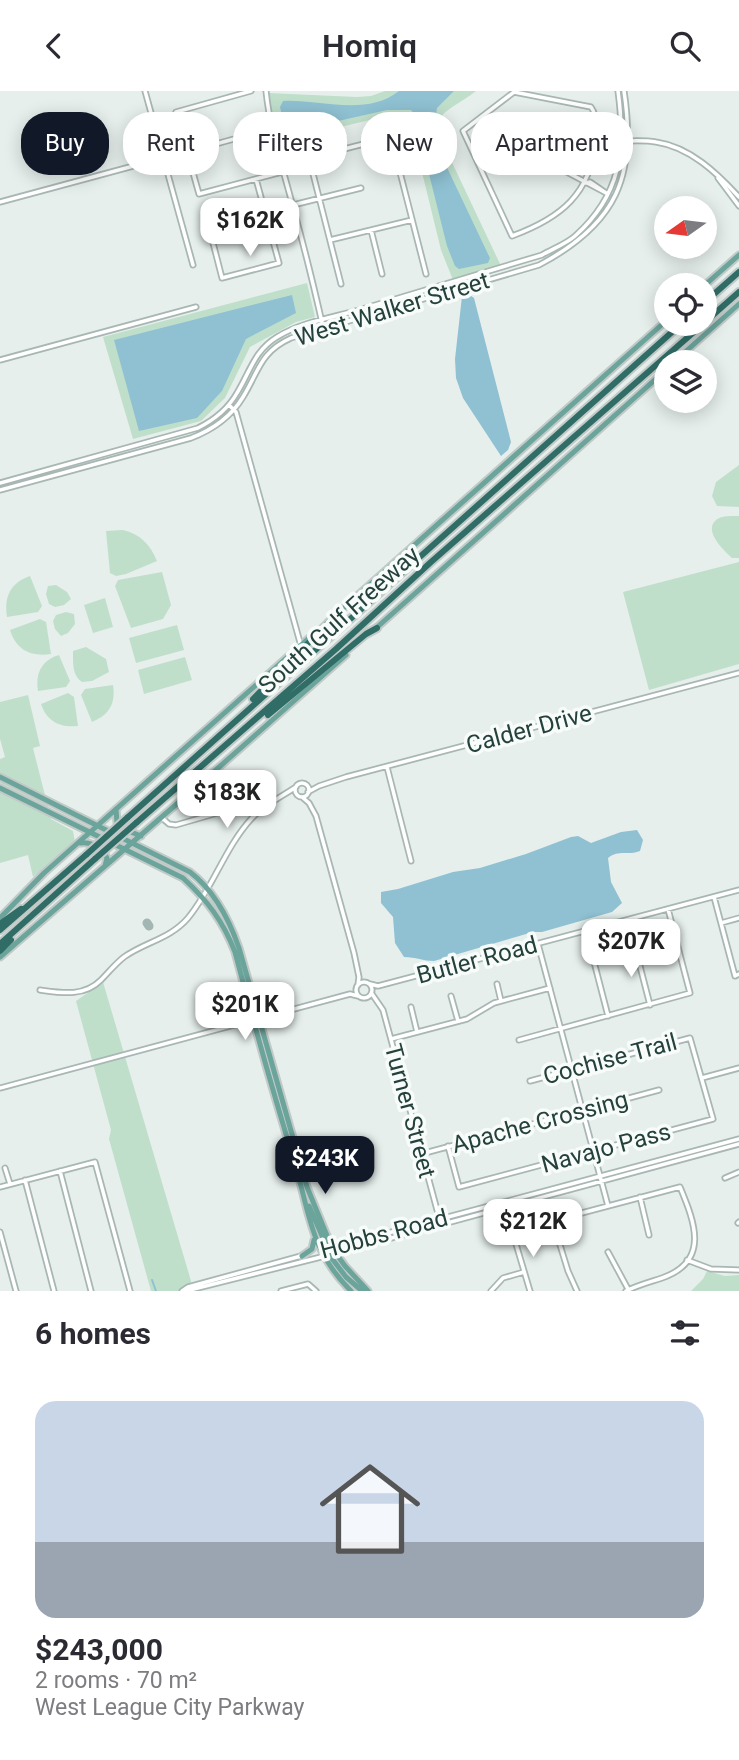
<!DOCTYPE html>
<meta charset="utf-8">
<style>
body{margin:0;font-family:Roboto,sans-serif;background:#f2f2f3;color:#2b2b33;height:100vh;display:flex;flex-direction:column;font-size:26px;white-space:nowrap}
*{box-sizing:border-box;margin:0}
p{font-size:23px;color:#7c7c81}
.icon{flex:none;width:38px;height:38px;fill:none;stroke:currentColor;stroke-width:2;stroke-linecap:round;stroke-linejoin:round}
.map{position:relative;height:1200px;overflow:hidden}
.side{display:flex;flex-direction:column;background:#fff;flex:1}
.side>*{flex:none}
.top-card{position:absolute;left:21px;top:21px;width:698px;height:63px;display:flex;gap:14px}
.needle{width:46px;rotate:256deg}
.buttons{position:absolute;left:654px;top:105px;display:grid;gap:14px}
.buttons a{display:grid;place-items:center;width:63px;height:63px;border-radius:50%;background:#fff;box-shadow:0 4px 18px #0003;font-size:35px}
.price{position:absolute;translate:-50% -60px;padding:0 16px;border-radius:14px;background:#fff;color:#222;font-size:23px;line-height:46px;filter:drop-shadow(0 2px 4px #0008)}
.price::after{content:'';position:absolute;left:50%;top:42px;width:21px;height:16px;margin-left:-10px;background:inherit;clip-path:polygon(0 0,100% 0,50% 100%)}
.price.current{background:#111827;color:#fff}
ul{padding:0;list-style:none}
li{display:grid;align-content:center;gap:14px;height:371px;padding:0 35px}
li+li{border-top:2px solid #e1e1e2}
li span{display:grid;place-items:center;height:217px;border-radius:21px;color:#555}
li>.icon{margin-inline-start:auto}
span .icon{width:126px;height:126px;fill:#fffc;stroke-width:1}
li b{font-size:30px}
h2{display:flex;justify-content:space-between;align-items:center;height:84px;padding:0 35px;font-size:30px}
.pill{padding:0 24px;border-radius:28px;background:#fff;box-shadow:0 4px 18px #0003;font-size:24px;line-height:63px}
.pill.current{background:#111827;color:#fff}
header{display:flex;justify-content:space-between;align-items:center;height:91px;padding:0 35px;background:#fff;font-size:32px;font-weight:600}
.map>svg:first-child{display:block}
.green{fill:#c0dfcb}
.water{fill:#8fc1d2}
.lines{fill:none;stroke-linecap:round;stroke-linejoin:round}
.stream{stroke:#8fc1d2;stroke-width:2}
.taxiway{stroke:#a3b6b2;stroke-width:9}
.minor-casing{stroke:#a8b7b4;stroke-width:7}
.major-casing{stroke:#c2cac8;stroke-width:9}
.highway-casing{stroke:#c2cac8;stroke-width:10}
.minor{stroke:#fff;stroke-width:3.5}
.major{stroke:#6ba49b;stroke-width:5}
.highway{stroke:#306d67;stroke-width:6}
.highway-bridge-casing{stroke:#c2cac8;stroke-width:10;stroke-linecap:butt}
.highway-bridge{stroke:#306d67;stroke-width:6}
.labels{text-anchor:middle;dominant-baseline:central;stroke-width:7;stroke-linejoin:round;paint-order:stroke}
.street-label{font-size:24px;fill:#25413c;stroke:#f7fbf9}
</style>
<header><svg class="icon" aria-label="back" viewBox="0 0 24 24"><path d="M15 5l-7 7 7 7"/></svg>Homiq<svg class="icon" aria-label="search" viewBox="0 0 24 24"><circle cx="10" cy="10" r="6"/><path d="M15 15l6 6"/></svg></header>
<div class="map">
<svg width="739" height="1200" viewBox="0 0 739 1200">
<rect width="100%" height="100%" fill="#e6efec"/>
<path class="green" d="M385,0H476C468,7 445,19 441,26C439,30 439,39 439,44L501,175L453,189L441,159L410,32L391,24L277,51L268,2L357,6L371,5Z
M307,192L315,226L296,231L250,256L225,307L201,330L133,348L103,246Z
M739,374V416L717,415L712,405L716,391Z
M739,425V467H732C724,460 703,440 716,429C721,424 733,425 739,425Z
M123,439C140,443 150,453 157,470L126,483L116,485L110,482L106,440Z
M739,471V573L649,599L623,501Z
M162,481L171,514L163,528L131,537L115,495L118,489Z
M30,485L42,515L38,521L7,526C4,506 10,492 30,485Z
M56,494L67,501L71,508L64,514L55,516L49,513L46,503L48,495Z
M105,507L113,536L93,542L84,514Z
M66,521L74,523L75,533L68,542L61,545L55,538L53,530L56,524Z
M40,528L46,531L51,563C31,566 16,559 10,539Z
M177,534L184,559L136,572L129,547Z
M86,556L106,568L109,581L92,590L82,591C72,584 73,572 73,560Z
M59,564L70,590L66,596L38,600C35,582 42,569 59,564Z
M185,566L192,589L144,603L138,579Z
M113,594C116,613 109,624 92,631L81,604L85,598Z
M68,602L74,606L78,635C61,637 47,631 41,613Z
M28,604L40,655L33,657L51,728L73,740L75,751L33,786L28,764L0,772V668L5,666L0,648V611Z
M103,891L191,1190L190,1200H151L109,1048L111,1039L76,910Z
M707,1180L725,1185L739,1184V1200H691L703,1188Z"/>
<path class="water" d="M399,0H454L437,17L433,47L488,163L490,167L488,172L459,178L455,175L447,155L414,23L411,19H387L289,41L285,38L280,16L283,10C320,8 366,26 399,0Z
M467,202L474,207L511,351L508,359L501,365L463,307L456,287L455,268L462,205Z
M292,204L296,222L246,248L222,300L197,327L139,340L114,249Z
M637,739L643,749L640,760C628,765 619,758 608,767L611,791L622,812L612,821L542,841H533L434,870C423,870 416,866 404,866L395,852L393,826L381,812V801L398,798L453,781L480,777L526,763L571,746L578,745L591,752L621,741Z"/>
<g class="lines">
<path class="stream" d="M152,1189L156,1200"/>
<path class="taxiway" d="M147,832L149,835"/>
<defs>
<path id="minor" d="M145,0L193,174
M251,0L176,21L199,103L282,81
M266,0C270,40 283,77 293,116C304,155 314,196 323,236
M514,1L591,16C597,24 597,37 596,48C591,103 561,127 512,145L463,40Z
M528,49L541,52L545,58L540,72L532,78L526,73L520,57L522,52Z
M622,50C633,50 645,49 656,51C690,56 717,82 739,106
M187,61L259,41
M542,68L608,103
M718,87L739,115
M256,88L279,172L222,187L211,144L266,129
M586,92L590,91L606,102
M0,111L163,67
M293,114L361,97
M371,139L382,183
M330,149L412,129
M341,193L309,67L391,46L426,183
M0,269L196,216
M229,314L236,321L301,555
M0,392L198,337C214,329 228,318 237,302C250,281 254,260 277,246C301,231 335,226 362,218C422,200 482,182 542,164C552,158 566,153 575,145C621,104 626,59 618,0
M0,399L191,347C212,339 231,326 243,306C259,280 260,261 291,247L539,174C617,133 637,85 624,0
M387,676L411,770
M295 699a7 7 0 1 1 14 0a7 7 0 1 1-14 0Z
M308,701L319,695L346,686L739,582
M302,706L309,712L316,725L354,862L359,886L358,894
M162,727L169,733L176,734L245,714L256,723
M714,806L735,885L739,883
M721,832L739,827
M538,853L608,1115
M635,856L650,914
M593,867L608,925
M356 899a8 8 0 1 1 16 0a8 8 0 1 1-16 0Z
M370,893L378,895L739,799
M497,893L501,910
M40,899C62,902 84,906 101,889C109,881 115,873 124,866C145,851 170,848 188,827C213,797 225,756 252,727C264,714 281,706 296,696
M372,903L383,919L440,1130
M451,905L458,930
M411,916L417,941
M391,948L467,928L494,912L550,897
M519,949L690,902L668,818
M702,987L739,977
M0,997L350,903L358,905
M448,1055L459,1096L713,1028L690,947L530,990
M421,1063L659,999
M5,1077L10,1093
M60,1080L91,1200
M725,1087L739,1081
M25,1089L54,1200
M0,1096L95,1071L130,1200
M640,1106L649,1144
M738,1132L739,1131
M0,1141L16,1200
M513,1143L530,1200
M332,1157L739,1048
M608,1161L628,1198
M336,1162L739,1053
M687,1169L711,1178L739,1179
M182,1200L188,1196L301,1165
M186,1200L325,1165
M281,1200L308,1193L316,1200
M491,1200L503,1187L524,1181
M577,1200L568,1180L553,1131L559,1128L680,1096C694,1130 711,1170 662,1187C650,1191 638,1194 626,1200"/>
<path id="major" d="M705,194L739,164
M674,271L739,213
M338,522L667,229
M374,539L667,278
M0,686L190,781C215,800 229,828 239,857L307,1096L332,1157L345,1175L368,1200
M0,697L183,787C207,809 223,830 235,861C253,929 272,998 293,1066C310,1120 308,1157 351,1200
M116,718L117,732L131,741L141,745
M80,752C91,750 102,757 107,767L105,775
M0,827L44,782L309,547
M0,866L209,685L346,564
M309,1115L330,1163
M327,1161L346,1186L362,1200
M302,1165L312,1158L314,1149"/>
<path id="highway" d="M705,211L739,181
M705,231L739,201
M253,608L339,521
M268,624L366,543L377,537
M127,727L681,233
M136,732L336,558L431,471L703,233
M0,833L21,818
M0,839L87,763
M0,853L96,767
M0,860L11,849"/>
</defs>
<use href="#minor" class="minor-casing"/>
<use href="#major" class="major-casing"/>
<use href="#highway" class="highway-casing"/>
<use href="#minor" class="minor"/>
<use href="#major" class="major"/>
<use href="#highway" class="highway"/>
<defs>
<path id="highway-bridge" d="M87,763L127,727
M96,767L136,732"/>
</defs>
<use href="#highway-bridge" class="highway-bridge-casing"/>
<use href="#highway-bridge" class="highway-bridge"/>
</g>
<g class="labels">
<g class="street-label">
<text transform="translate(392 218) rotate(-17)">West Walker Street</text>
<text transform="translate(339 529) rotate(-42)">South Gulf Freeway</text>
<text transform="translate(529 638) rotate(-15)">Calder Drive</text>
<text transform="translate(477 869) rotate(-15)">Butler Road</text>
<text transform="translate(610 968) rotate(-15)">Cochise Trail</text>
<text transform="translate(410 1020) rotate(75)">Turner Street</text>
<text transform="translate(540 1031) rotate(-15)">Apache Crossing</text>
<text transform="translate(606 1057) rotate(-15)">Navajo Pass</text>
<text transform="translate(384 1143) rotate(-15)">Hobbs Road</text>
</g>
</g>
</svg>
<div class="buttons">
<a><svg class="needle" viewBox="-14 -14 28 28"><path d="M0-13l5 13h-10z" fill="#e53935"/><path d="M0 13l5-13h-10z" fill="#7c7c81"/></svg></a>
<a><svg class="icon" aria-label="locate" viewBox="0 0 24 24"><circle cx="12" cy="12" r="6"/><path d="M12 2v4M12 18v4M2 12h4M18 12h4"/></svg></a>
<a><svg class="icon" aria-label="layers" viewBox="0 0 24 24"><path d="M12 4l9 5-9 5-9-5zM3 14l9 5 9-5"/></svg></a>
</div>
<b class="price" style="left:250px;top:167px">$162K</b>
<b class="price" style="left:227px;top:739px">$183K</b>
<b class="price" style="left:631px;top:888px">$207K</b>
<b class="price" style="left:245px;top:951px">$201K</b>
<b class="price current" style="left:325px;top:1105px">$243K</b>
<b class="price" style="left:533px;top:1168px">$212K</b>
<div class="top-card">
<a class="pill current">Buy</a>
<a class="pill">Rent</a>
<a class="pill">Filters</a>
<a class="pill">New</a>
<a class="pill">Apartment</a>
</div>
</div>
<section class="side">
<h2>6 homes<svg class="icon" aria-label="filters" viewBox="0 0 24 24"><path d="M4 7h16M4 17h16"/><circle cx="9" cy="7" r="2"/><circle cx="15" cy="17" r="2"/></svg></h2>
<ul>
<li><span style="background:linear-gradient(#c9d6e8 65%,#9aa5b1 0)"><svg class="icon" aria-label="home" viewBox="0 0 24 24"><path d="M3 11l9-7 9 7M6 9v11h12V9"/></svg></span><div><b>$243,000</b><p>2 rooms · 70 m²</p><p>West League City Parkway</p></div></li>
</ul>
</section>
